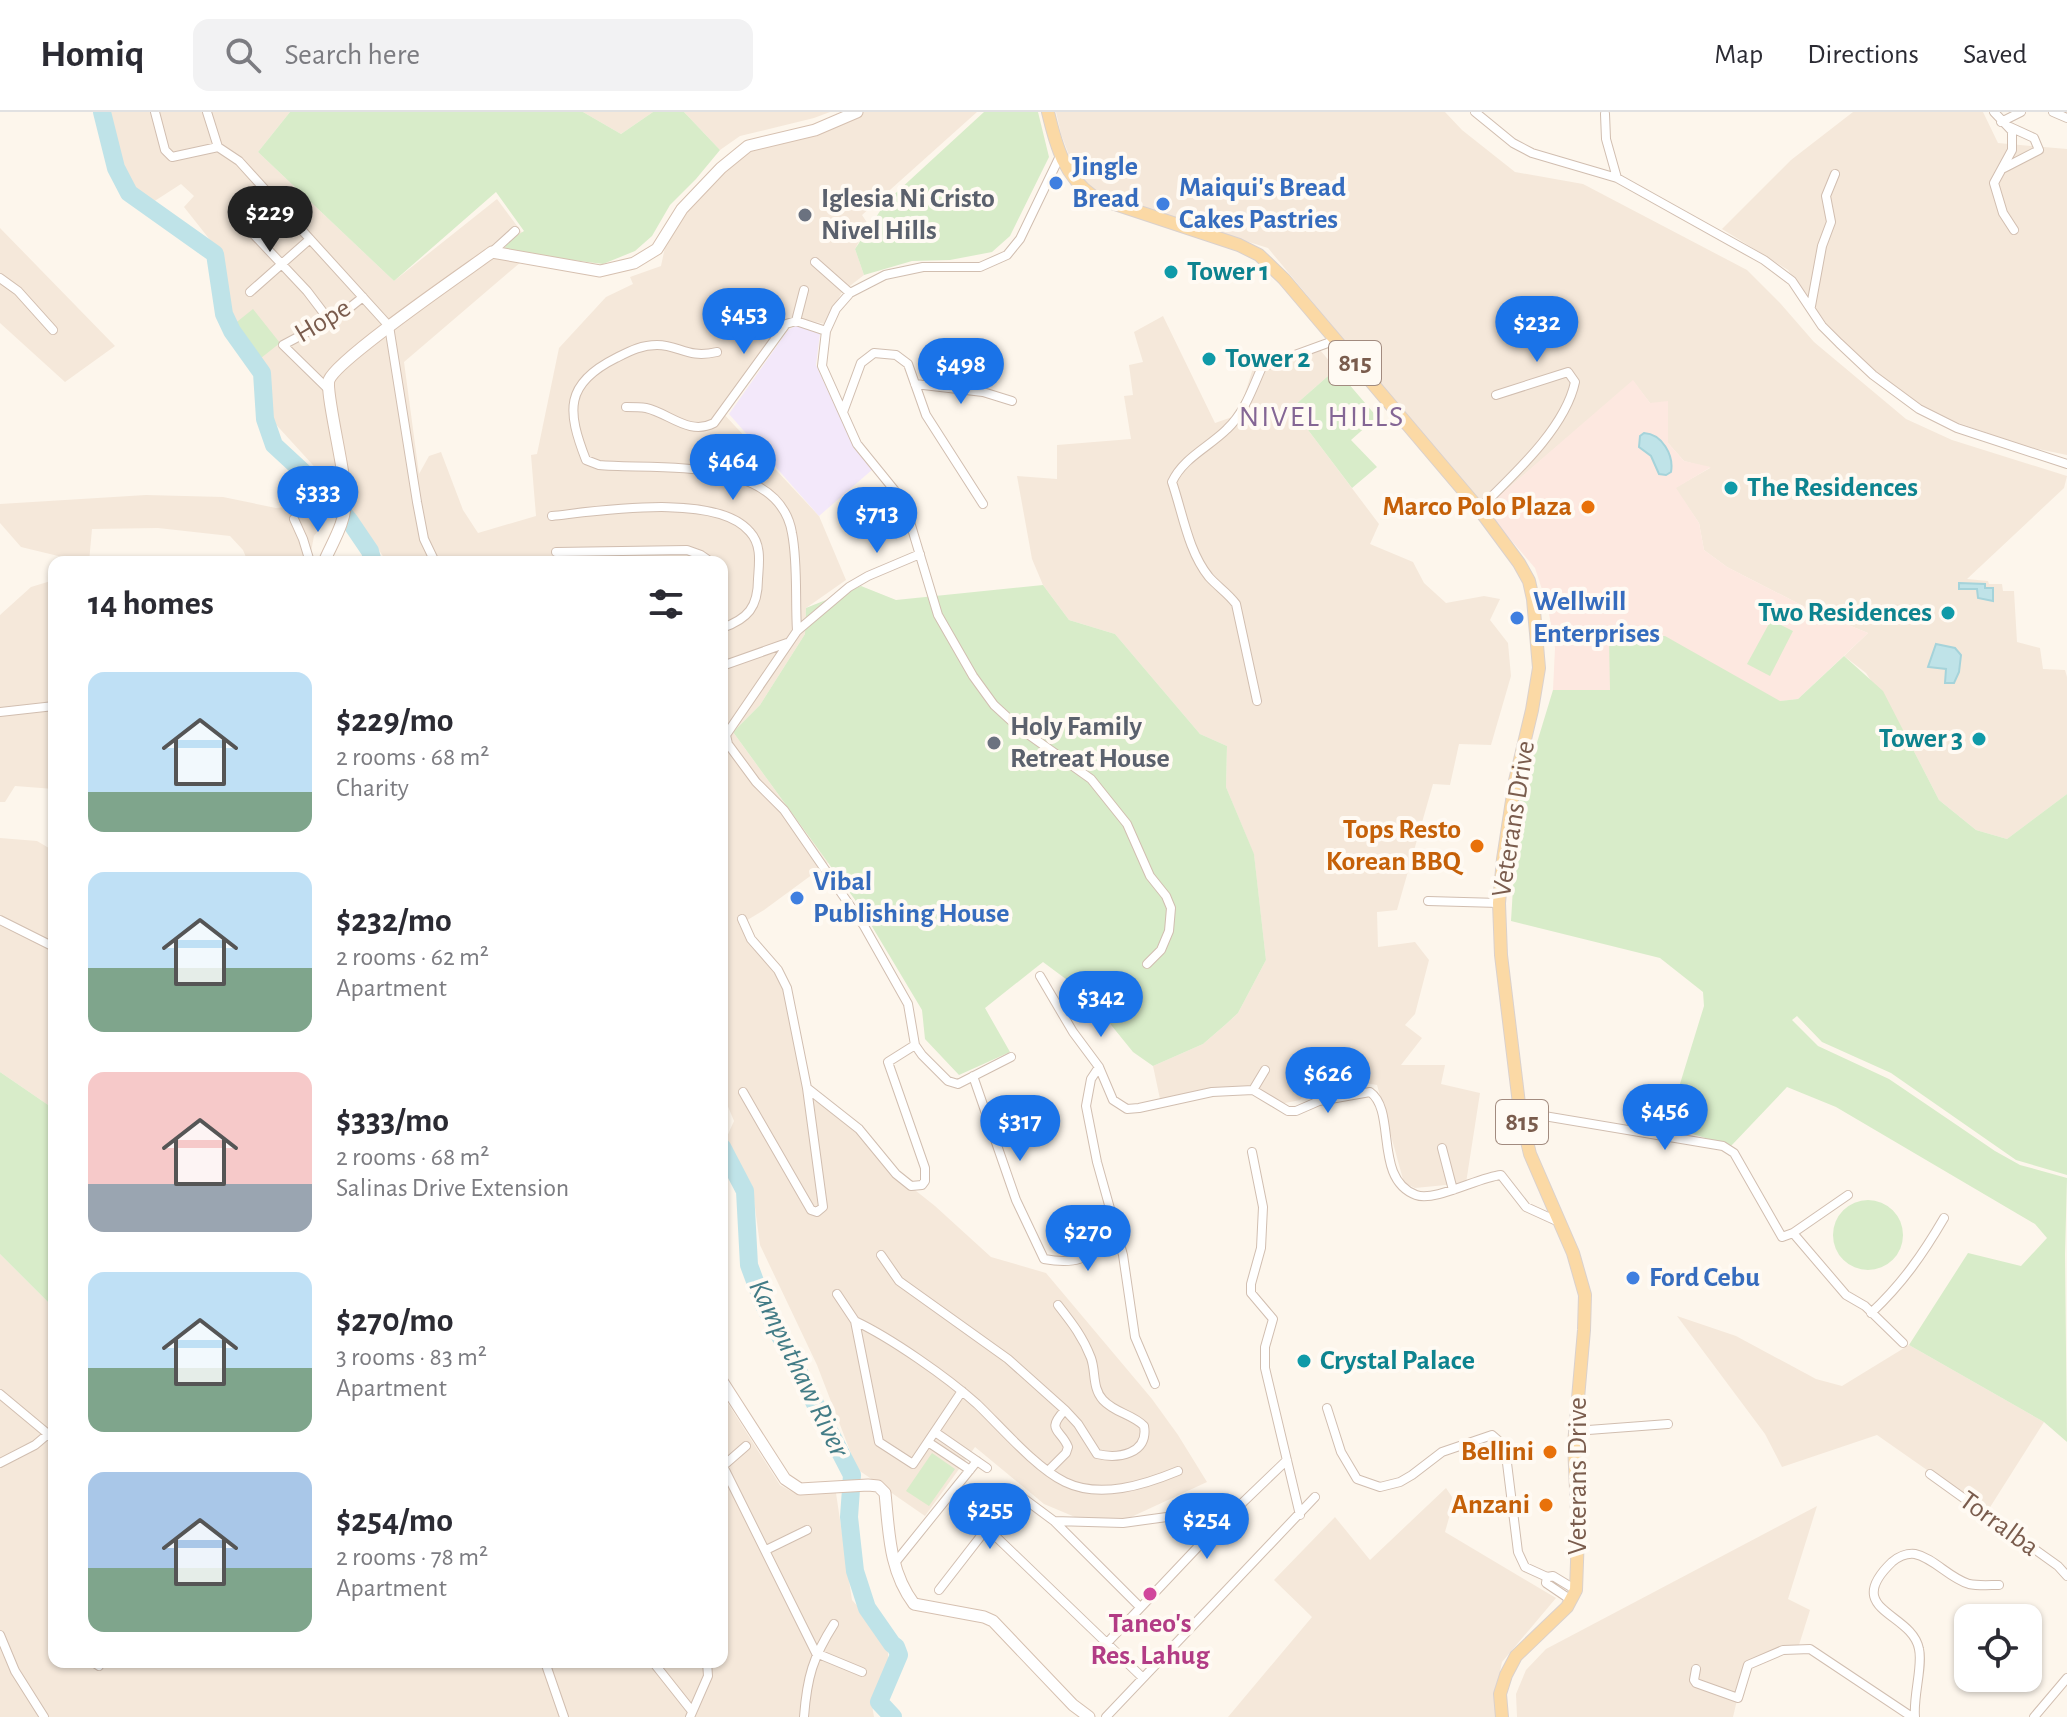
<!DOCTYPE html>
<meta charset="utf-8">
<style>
body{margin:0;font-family:"Alegreya Sans",sans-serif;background:#f2f2f3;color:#2b2b33;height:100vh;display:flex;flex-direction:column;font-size:30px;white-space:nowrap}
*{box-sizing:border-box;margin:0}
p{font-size:26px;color:#7c7c81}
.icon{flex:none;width:44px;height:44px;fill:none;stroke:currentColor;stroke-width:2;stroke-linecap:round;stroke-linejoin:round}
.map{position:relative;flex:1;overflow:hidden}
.panel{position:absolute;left:48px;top:444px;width:680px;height:1112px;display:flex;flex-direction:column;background:#fff;border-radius:16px;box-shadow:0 2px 6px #0004}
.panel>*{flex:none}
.fabs{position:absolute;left:1954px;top:1492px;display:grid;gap:16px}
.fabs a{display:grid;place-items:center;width:88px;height:88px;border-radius:16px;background:#fff;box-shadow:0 2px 6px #0004;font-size:40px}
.price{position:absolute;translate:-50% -68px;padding:0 18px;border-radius:28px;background:#1a73e8;color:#fff;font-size:26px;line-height:52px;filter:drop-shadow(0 2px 4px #0008)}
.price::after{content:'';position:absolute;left:50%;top:48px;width:24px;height:18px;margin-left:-12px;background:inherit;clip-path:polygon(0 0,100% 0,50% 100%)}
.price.selected{background:#222;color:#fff}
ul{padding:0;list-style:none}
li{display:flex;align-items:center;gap:24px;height:200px;padding:0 40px}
li span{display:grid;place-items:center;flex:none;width:224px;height:160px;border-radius:16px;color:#555}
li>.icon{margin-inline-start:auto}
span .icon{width:96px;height:96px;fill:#fffc;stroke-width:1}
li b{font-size:34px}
h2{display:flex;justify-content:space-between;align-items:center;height:96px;padding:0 40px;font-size:34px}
header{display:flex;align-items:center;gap:48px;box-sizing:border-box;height:112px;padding:0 40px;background:#fff;border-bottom:2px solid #e1e1e2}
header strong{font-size:38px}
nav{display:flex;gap:44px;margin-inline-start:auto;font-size:28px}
.search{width:560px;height:72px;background:#f2f2f3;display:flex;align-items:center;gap:20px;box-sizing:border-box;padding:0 28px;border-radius:16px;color:#7c7c81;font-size:30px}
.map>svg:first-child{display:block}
.residential{fill:#f5e8da}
.commercial{fill:#fde8e0}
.education{fill:#f3e8fa}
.green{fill:#d8ecc9}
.water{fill:#bfe3e8;stroke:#a5d3da;stroke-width:2}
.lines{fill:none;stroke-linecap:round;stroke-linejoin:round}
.river{stroke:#bfe3e8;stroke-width:18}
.street-casing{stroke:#d1beb0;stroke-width:10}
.secondary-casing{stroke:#d6c0b0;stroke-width:13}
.primary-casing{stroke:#dad1cd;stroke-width:14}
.street{stroke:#fff;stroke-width:8}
.secondary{stroke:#fff;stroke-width:11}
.primary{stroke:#fbd9a5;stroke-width:12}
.shop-dot{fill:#3f7fe0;stroke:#fffaf3;stroke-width:3}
.worship-dot{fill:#6b7280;stroke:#fffaf3;stroke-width:3}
.culture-dot{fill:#0f9aa8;stroke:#fffaf3;stroke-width:3}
.food-dot{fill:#e8710a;stroke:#fffaf3;stroke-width:3}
.hotel-dot{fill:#d1479c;stroke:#fffaf3;stroke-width:3}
.labels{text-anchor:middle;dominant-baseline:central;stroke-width:8;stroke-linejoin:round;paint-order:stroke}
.shield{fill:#fffaf3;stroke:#a28b7f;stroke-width:2}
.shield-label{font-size:26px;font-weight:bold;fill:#7a5c4d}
.shop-label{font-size:28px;font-weight:bold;fill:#366cbe;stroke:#fffaf3;text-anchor:start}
.worship-label{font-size:28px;font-weight:bold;fill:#5b616d;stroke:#fffaf3;text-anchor:start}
.culture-label{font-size:28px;font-weight:bold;fill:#0d838f;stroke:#fffaf3;text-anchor:start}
.street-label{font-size:28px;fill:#7a5c4d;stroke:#fffaf3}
.food-label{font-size:28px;font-weight:bold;fill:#c56008;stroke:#fffaf3;text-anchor:end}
.hotel-label{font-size:28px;font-weight:bold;fill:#b23c85;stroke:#fffaf3}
.neighbourhood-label{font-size:30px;letter-spacing:2px;fill:#846695;stroke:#fffaf3}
.water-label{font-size:30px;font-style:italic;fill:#437c86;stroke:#fffaf3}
</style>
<header>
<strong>Homiq</strong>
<div class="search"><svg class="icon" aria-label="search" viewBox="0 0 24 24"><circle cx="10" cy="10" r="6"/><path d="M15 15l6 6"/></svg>Search here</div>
<nav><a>Map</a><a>Directions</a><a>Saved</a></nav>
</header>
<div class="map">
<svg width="2067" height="1605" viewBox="0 0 2067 1605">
<rect width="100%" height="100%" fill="#fdf6ec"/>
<path class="residential" d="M109,0H290L258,40L394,169L497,87L535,138L404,250L419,362L429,344L441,340L463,398L478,421L536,404L531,343L537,342L559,236L606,185L633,172L630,165L661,154L668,121L676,108L747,36L856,0H977L862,103L868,112L855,137L864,163L842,180L825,212L794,205L780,212L721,299L819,404L846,468L806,496L805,522L760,593L733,620L828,751L764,798L739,813L773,857L785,878L796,942L812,982L855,1011L891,1059L935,1094L991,1145L1046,1161L1152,1287L1178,1323L1207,1370L1129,1406L1101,1408L1075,1405L1044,1392L975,1335L925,1404L857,1357L817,1253L760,1133L752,1073L725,1029L734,1009L722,980V450H387L343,386L270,306L268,260L233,214L226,199L218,138L184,95L194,84L181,72L150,92L128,78Z
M583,0H653L621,22Z
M684,0H830L814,6L740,24L720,38Z
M1056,0H1445L1462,18L1515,60L1583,72L1747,158L1780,191L1814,230L1906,307L1952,328L2067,364L2064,376L1967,467L1988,469L1989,472H2002L2003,479H2014L2017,530L2040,536L2043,557L2065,558L2067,565V682L2007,727L1976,718L1939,688L1904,620L1866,561L1844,544L1868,521L1809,497L1727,455L1704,438L1699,411L1675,376L1710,356L1684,349L1668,331L1650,291L1633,269L1484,397L1268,136L1100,83L1076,62L1061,22Z
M1853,0H1983L1998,31L2067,37V343L2024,334L1956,310L1918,291L1877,261L1852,238L1826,211L1788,158L1722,117L1791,48Z
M0,116L115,234L65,270L0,211Z
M1163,204L1215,311L1238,303L1257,244L1289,241L1315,232L1336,257L1295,293L1302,310L1379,412L1370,432L1413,450L1424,471L1446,491L1484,484L1500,487L1490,508L1508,531L1511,564L1491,633L1459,632L1450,673L1433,672L1397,798L1377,800L1378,835L1415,830L1429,848L1415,902L1405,913L1422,926L1401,953H1445L1441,972L1480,981L1466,1071L1415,1076L1404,1071L1377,973L1359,970L1307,980L1300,988L1275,993L1239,976L1160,987L1153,954L1203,932L1225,913L1238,901L1266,848L1254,743L1226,675L1227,634L1200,622L1115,522L1069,508L1043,473L1032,447L1017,364L1057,367V333L1131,327L1124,284L1133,283L1129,253L1143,250L1134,220Z
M146,383L223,385L276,396L327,391L324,412L314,424L309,450H248L243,438L230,424L158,416L92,417L89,450H83L21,435L0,411V392Z
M54,468V677L15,674L5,690H0V503L31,475Z
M0,726L37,729L54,739V997L0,960Z
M0,1142L54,1196V1550H722V1282L780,1373L796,1382L836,1381L852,1488L887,1527L889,1556L872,1593L874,1605H0Z
M1677,1204L1736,1224L1816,1267L1842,1274L1909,1233L2044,1310L1987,1400L1877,1323L1782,1355L1765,1322Z
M1446,1376L1454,1388L1445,1420L1556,1486L1502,1550L1495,1584L1497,1605H1228L1312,1505L1274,1468L1335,1405L1370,1448Z
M1817,1394L1788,1487L1810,1498L1799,1533L1773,1538L1746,1550L1733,1605H1517L1516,1582L1526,1558L1546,1537Z"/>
<path class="commercial" d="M1633,268L1650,291L1668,289V331L1684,349L1711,355L1676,376L1699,411L1704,438L1727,455L1809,497L1868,521L1798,587L1780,589L1610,578H1553L1555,536L1548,496L1535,456L1484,397Z"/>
<path class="education" d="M797,213L820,222L816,253L854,335L873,357L819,404L729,302L788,218Z"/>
<path class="green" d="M290,0H583L621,22L653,0H684L720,38L696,67L670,93L652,124L635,139L603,152L504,139L507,130L524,119L496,80L394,169L258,40Z
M984,0H1038L1049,45L1010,124L992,140L950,148L912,149L864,163L855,137L886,90Z
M253,197L280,231L261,246L233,213Z
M1336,257L1377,305L1351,328L1377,355L1352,376L1302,310L1295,293Z
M1043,473L1069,508L1115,522L1200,622L1227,634L1226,675L1254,742L1266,848L1238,901L1225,913L1203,932L1153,954L1133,940L1086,882L1043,850L985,896L1010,940L959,963L925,927L922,898L861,796L733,620L760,593L805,522L806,496L861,474L896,488Z
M1771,508L1793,519L1770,564L1747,552Z
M1665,524L1780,589L1798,587L1844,544L1883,579L1939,688L1976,718L2007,727L2067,682V1063L2016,1048L1891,961L1822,930L1797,904L1792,908L1818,934L1889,967L1995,1039L2020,1053L2067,1066L2065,1142L2067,1330L2044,1310L1909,1233L1968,1141L2021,1154L2047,1126L2035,1112L1836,995L1787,975L1731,1034L1667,1014L1704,894L1703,880L1660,846L1511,809L1518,693L1553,578H1610L1609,527Z
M0,960L54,997V1196L0,1142Z
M1833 1123a35 35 0 1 1 70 0a35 35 0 1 1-70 0Z
M932,1341L955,1357L929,1394L906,1379Z"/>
<path class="water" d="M1644,321C1662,322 1674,343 1671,360L1666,363L1659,362L1651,344L1639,335L1640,324Z
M1959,471L1985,472V476H1993V489L1978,486L1977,477H1959Z
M1936,532L1955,536L1961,543L1959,560L1954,571H1945L1946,557L1928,555Z"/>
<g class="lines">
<path class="river" d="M102,0L116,56L129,81L215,142L224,202L232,219L262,261L265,307L274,333L327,382L349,408L370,439L373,450
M722,1035L745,1079L749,1153L763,1191L852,1363L849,1405L855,1459L867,1496L892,1532L896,1535L899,1543L879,1590L893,1605"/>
<defs>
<path id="street" d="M155,0L165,38L172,45L218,35
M207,0L218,35L239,49L389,214L417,390L424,427L435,450
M1475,0L1513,31L1532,41L1617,66L1764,148L1792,169L1822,214L1839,231L1873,263L1919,297L1957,316L2067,352
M1994,0L2012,19V38L1994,71L2003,101L2014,118
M2053,0L2067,6
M1605,2L1606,27L1617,66
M2001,10L2021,0
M1060,44L1020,127L1007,143L980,155H923L885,163L850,181L836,197L826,219L822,254L857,332L904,390L938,503L973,564L994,593L1018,615L1091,667L1127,712L1150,764L1166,784L1171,796L1169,819L1161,838L1147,852
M2004,56L2039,38L2034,26L2010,15
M242,110L307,179L329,208
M492,140L515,119
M815,150L850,181
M0,166L18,179L53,218
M250,180L310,127
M1811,194L1822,134L1831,110L1826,84L1835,62
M796,209L804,178
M717,240C687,247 680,233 657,233C641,233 630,239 616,246C564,272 567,299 586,348L599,353C655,358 779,343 792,421C798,452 795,487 797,519
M915,272L983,280L1012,289
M328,277L283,233L343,201L363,185
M626,295C633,295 640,295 646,296C669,301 689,324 714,311L786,212L796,209L826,219
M843,300L861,251L874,241L896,243L908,252L926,303L983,392
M1479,397C1512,364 1565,317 1575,270L1568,260L1496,283
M552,404C599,399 717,380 750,420C762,433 759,451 758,467C758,495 748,507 722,516
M294,407L303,427L310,450
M556,440L687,438L701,443L711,450
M920,442L868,464L849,475L797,519L726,623L728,632L756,670L784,698L864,814L908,892L915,933L922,943L948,969L958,972L1011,945
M722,554L787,531
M1257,589L1236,492C1228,481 1218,475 1209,465C1188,439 1183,402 1172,370C1183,346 1209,335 1227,317C1245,300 1252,277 1262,255L1336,228
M0,600L54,594
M1428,789L1499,791
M742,807L751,827L778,858L787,876L807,976L859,1017L896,1062L911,1074L922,1073L925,1069V1056L888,950L915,933
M0,808L54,835
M1040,864L1073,920L1099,955L1113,988L1127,997L1139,996L1212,980L1253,978L1288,999H1296L1319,989L1370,980C1397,999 1373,1067 1416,1083C1435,1090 1479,1065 1501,1063L1526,1095L1559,1110
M1099,955L1091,967L1086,994L1097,1050L1123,1143L1135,1225L1155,1272
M973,964L1016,1088L1044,1147C1082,1154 1089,1143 1117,1122
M1253,978L1265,958
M743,980L811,1098L817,1100L823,1095L807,976
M1520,1000L1723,1034L1734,1041L1782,1125L1793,1121L1848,1083
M1442,1036L1453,1078
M1252,1040L1263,1095L1261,1136L1251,1172V1181L1273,1207L1265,1235V1256L1300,1403
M1793,1121L1846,1183L1865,1194L1903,1231
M881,1143L899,1169L1008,1247L1065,1298L1078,1312L1097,1342C1118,1347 1149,1342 1144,1314C1132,1302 1115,1301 1103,1288C1092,1276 1096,1260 1091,1246C1083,1225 1072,1211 1058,1193
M837,1182L855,1209L879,1330L913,1352L962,1279
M1871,1201C1902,1172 1923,1142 1944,1106
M855,1209C891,1226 947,1265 977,1292C1001,1315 1036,1356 1065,1370C1100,1387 1144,1373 1178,1359
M0,1282L54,1327
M1327,1296L1341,1340L1357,1367L1380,1375L1400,1370L1412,1363L1442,1340L1492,1323L1500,1330L1506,1343L1518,1440L1525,1455L1547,1465L1553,1464L1576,1478
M1575,1319L1668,1312
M935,1320L987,1356
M928,1330L970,1358
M746,1334L723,1354L816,1541L862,1560
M0,1351L35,1333L48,1322
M1048,1359L1066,1341L1068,1335C1061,1317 1045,1319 1065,1298
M1930,1362L2058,1454L2067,1464
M1054,1409L1123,1411L1174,1404L1188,1405L1212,1420
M988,1417L1143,1566
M766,1438L807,1418
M894,1452L977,1349
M1547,1465L1546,1471L1571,1488
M939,1478L1015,1380L1054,1409L1140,1495
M0,1523L15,1559L44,1605
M1107,1531L1212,1420L1287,1348
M93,1550L99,1554
M545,1550L564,1605
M653,1550L691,1598
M1696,1557L1694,1568L1696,1571L1738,1586L1748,1553L1783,1538L1810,1537L1912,1605
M690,1605L708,1564L707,1550
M804,1605C807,1565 813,1545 834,1512
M1106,1605L1315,1385
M1915,1605C1913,1584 1923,1554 1919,1537C1912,1500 1841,1499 1892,1450C1898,1445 1907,1441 1915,1442C1934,1446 1949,1466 1969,1472C1978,1474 1990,1473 1999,1473
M2034,1605L2067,1566"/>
<path id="secondary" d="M324,450C333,429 345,412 346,387C346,363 325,280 329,268C337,247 466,159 492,140L600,159L634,151L657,137L682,97L721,56L748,34L815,18L857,0
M722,1269L785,1367L800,1377L868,1373L878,1374L885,1381C889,1420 889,1459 914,1492L984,1505L993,1509L1073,1593L1089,1605"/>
<path id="primary" d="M1048,0C1056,34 1064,64 1094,85L1239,133L1259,143L1284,167L1479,397L1519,451L1529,469L1533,487L1539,556L1532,598L1515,669L1503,747L1499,791L1501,843L1520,1000L1530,1042L1573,1141L1585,1183L1584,1218L1574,1332L1578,1422L1576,1478L1567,1495L1516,1544L1506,1563L1500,1582L1502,1605"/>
</defs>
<use href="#street" class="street-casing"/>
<use href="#secondary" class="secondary-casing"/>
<use href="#primary" class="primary-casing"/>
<use href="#street" class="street"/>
<use href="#secondary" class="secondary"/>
<use href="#primary" class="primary"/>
</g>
<g class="shop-dot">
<circle cx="1056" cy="71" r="8"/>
<circle cx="1163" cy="92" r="8"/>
<circle cx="1517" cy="506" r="8"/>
<circle cx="797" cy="786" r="8"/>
<circle cx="1633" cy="1166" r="8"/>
</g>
<g class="worship-dot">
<circle cx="805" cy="103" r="8"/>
<circle cx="994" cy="631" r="8"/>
</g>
<g class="culture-dot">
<circle cx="1171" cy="160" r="8"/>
<circle cx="1209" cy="247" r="8"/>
<circle cx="1731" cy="376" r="8"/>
<circle cx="1948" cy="501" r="8"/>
<circle cx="1979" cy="627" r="8"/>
<circle cx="1304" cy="1249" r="8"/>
</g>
<g class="food-dot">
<circle cx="1588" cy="395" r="8"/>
<circle cx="1477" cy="734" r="8"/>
<circle cx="1550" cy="1340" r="8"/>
<circle cx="1546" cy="1393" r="8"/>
</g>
<circle class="hotel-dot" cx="1150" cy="1482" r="8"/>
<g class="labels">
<g class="shield">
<rect x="1329" y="229" width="52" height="44" rx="6"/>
<rect x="1496" y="988" width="52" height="44" rx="6"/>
</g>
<g class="shield-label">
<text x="1355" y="251">815</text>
<text x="1522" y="1010">815</text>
</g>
<g class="shop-label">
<text x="1072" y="55">Jingle<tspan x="1072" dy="32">Bread</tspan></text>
<text x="1179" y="76">Maiqui's Bread<tspan x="1179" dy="32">Cakes Pastries</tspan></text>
<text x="1533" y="490">Wellwill<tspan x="1533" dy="32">Enterprises</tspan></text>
<text x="813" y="770">Vibal<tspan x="813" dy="32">Publishing House</tspan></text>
<text x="1649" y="1166">Ford Cebu</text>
</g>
<g class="worship-label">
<text x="821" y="87">Iglesia Ni Cristo<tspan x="821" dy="32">Nivel Hills</tspan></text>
<text x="1010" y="615">Holy Family<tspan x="1010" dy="32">Retreat House</tspan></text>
</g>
<g class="culture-label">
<text x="1187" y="160">Tower 1</text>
<text x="1225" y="247">Tower 2</text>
<text x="1747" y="376">The Residences</text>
<text x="1932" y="501" text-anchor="end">Two Residences</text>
<text x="1963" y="627" text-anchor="end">Tower 3</text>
<text x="1320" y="1249">Crystal Palace</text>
</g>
<g class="street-label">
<text transform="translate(323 209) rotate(-31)">Hope</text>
<text transform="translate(1514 707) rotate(-81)">Veterans Drive</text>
<text transform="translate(1578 1364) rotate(-90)">Veterans Drive</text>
<text transform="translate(1999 1412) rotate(36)">Torralba</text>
</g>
<g class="food-label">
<text x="1572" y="395">Marco Polo Plaza</text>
<text x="1461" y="718">Tops Resto<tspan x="1461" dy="32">Korean BBQ</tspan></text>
<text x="1534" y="1340">Bellini</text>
<text x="1530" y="1393">Anzani</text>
</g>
<g class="hotel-label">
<text x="1150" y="1512">Taneo's<tspan x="1150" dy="32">Res. Lahug</tspan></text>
</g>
<g class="neighbourhood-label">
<text x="1322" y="305">NIVEL HILLS</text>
</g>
<g class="water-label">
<text transform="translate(799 1256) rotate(64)">Kamputhaw River</text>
</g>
</g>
</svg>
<div class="fabs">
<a><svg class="icon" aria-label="locate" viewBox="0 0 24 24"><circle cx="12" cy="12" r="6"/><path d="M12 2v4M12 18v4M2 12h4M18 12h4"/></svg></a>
</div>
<b class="price selected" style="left:270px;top:142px">$229</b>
<b class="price" style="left:744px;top:244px">$453</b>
<b class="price" style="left:1537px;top:252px">$232</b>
<b class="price" style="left:961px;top:294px">$498</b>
<b class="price" style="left:733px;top:390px">$464</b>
<b class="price" style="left:318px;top:422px">$333</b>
<b class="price" style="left:877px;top:443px">$713</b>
<b class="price" style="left:1101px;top:927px">$342</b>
<b class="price" style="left:1328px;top:1003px">$626</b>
<b class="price" style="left:1665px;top:1040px">$456</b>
<b class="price" style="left:1020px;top:1051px">$317</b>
<b class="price" style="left:1088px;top:1161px">$270</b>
<b class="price" style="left:990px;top:1439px">$255</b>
<b class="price" style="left:1207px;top:1449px">$254</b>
<section class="panel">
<h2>14 homes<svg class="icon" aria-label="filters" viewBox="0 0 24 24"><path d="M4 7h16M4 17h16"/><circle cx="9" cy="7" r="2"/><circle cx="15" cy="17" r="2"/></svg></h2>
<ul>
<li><span style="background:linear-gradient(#bfe0f5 75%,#7fa58c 0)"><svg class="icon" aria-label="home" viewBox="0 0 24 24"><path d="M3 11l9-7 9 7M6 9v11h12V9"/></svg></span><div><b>$229/mo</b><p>2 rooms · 68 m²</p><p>Charity</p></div></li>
<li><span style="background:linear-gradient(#bfe0f5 60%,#7fa58c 0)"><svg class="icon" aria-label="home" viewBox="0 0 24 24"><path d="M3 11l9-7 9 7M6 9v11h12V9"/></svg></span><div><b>$232/mo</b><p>2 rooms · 62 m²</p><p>Apartment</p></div></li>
<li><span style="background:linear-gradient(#f6c9c9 70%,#9aa5b1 0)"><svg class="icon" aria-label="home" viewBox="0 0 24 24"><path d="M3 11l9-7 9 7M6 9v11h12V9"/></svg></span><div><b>$333/mo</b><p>2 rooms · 68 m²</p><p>Salinas Drive Extension</p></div></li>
<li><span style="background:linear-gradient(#bfe0f5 60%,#7fa58c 0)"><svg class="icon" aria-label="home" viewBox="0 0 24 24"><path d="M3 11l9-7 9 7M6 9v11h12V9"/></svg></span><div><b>$270/mo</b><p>3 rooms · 83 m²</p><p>Apartment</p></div></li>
<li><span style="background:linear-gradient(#a9c7e8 60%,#7fa58c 0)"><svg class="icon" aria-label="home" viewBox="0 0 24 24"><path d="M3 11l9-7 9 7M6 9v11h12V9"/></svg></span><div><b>$254/mo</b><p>2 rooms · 78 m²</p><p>Apartment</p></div></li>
</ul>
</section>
</div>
